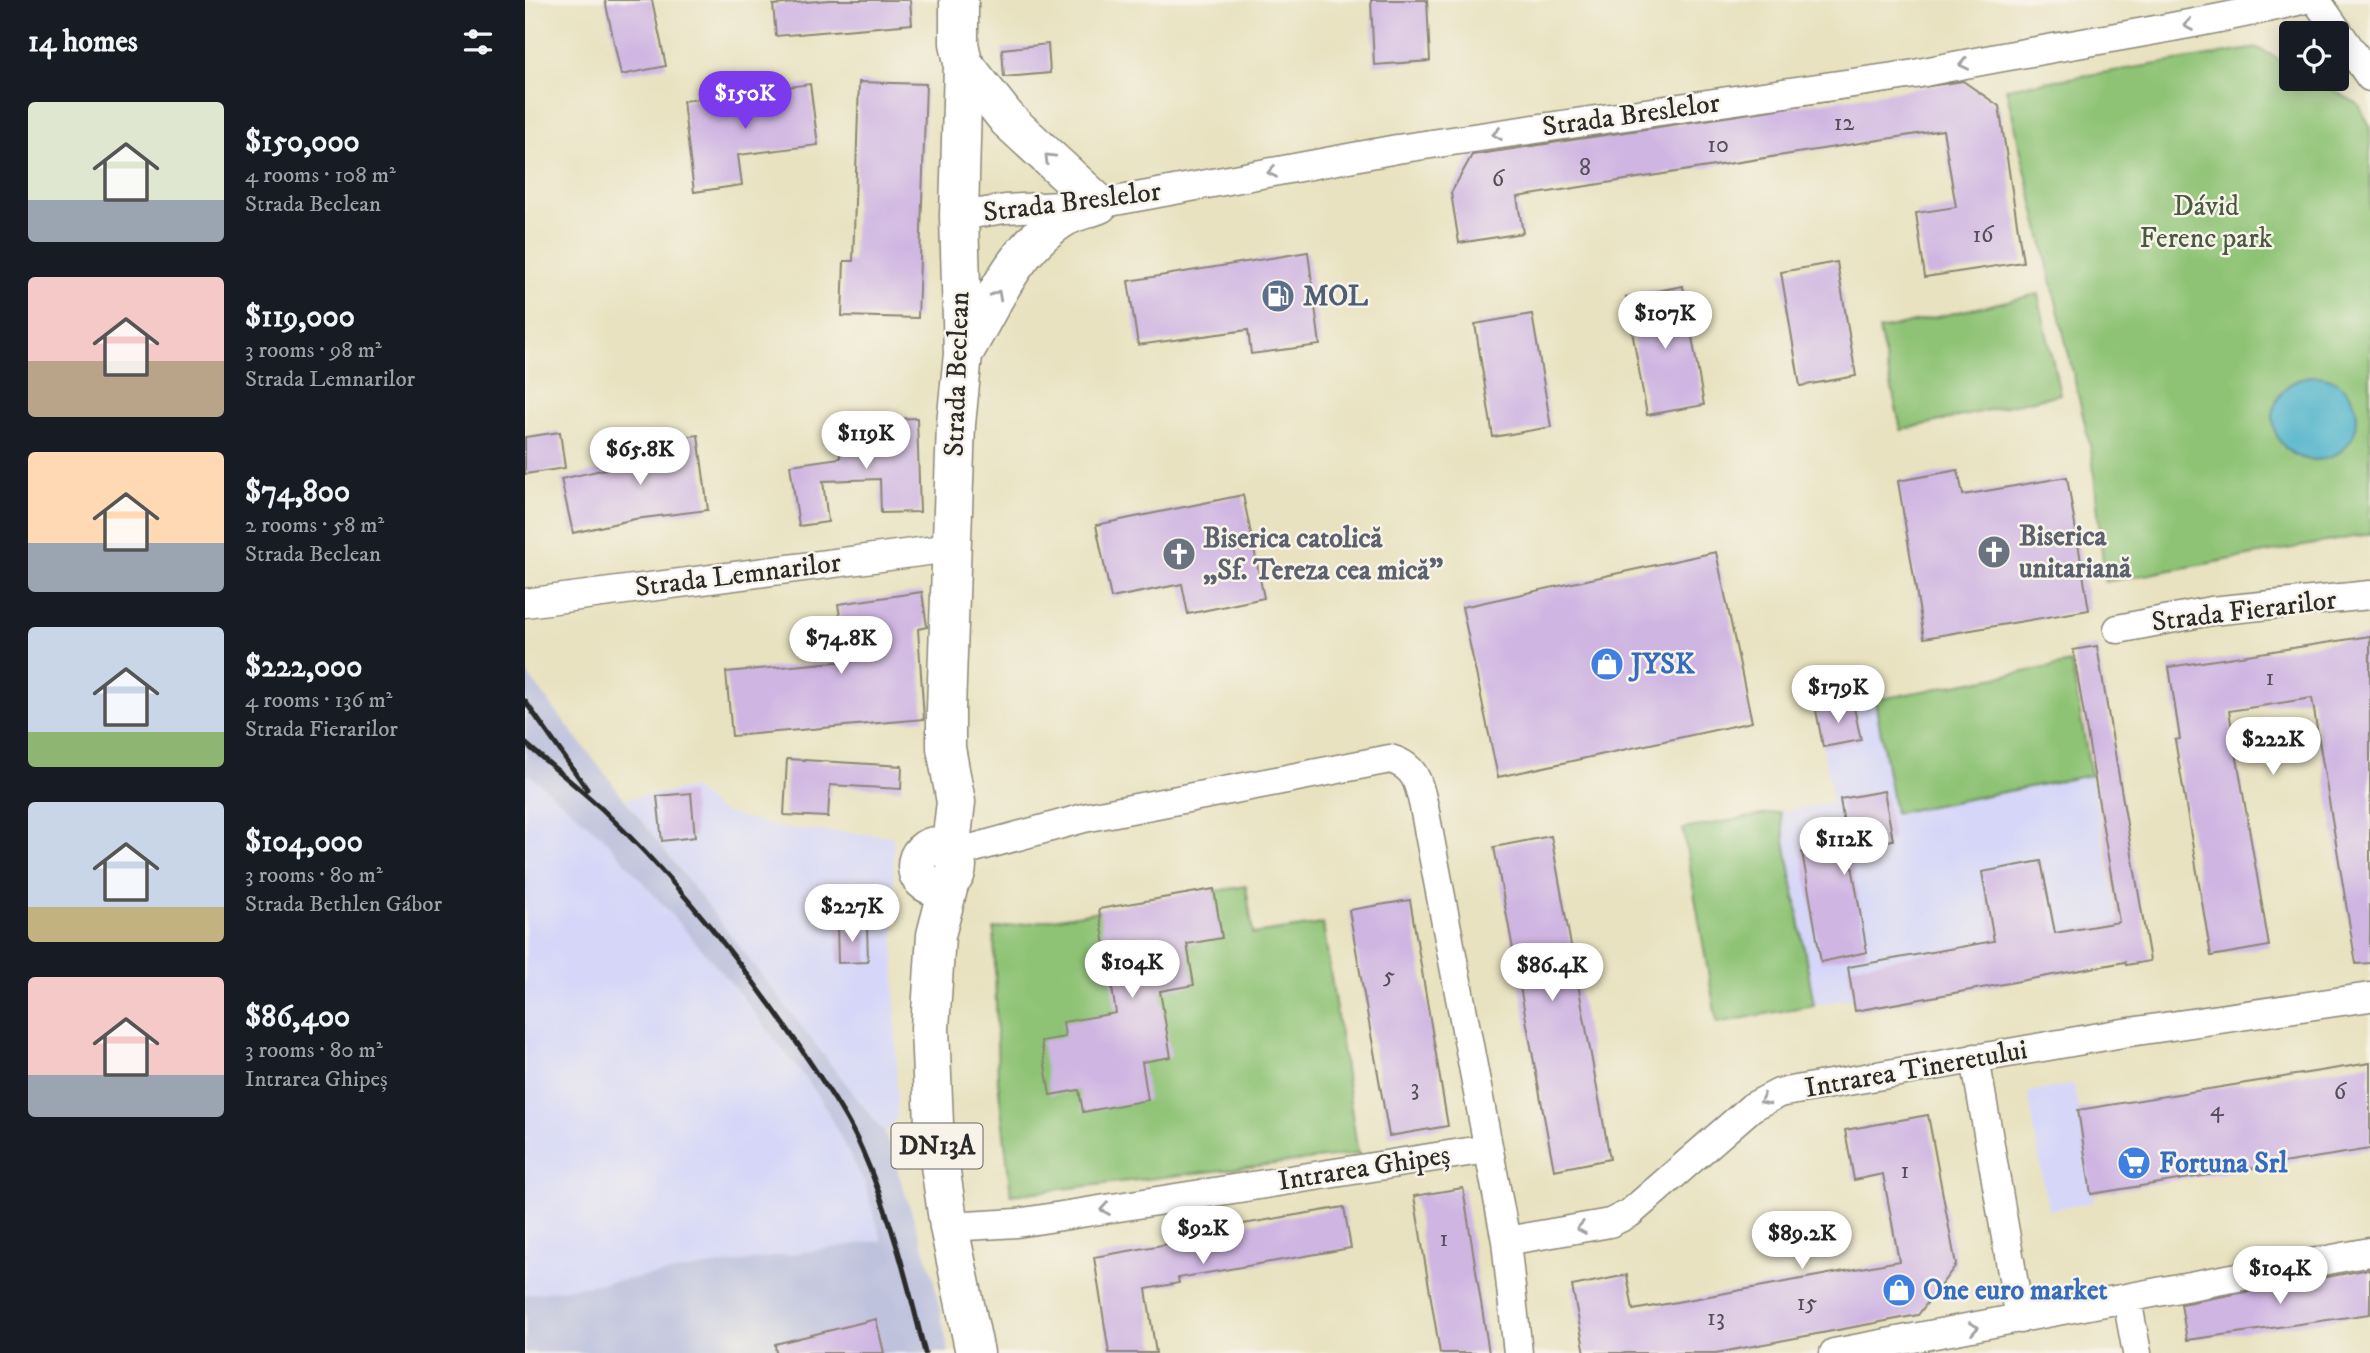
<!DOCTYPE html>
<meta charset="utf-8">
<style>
body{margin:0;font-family:"IM FELL DW Pica",serif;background:#20242c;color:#f1f3f6;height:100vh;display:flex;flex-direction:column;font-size:26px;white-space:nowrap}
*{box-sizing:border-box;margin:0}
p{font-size:23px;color:#9ea1a6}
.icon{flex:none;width:38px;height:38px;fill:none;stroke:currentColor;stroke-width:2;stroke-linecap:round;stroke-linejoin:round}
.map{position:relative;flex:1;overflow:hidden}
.details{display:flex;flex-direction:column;background:#171b24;width:525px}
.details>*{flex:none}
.controls{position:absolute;left:1754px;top:21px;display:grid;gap:14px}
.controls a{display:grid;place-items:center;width:70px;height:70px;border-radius:7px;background:#171b24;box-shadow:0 4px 18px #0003;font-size:35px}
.price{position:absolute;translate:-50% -60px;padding:0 16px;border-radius:24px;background:#fff;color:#222;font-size:23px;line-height:46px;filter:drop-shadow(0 2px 4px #0008)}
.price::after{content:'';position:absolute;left:50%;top:42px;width:21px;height:16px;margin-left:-10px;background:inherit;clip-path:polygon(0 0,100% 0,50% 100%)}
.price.selected{background:#7c3aed;color:#fff}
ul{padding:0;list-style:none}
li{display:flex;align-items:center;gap:21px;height:175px;padding:0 28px}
li span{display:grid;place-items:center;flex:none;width:196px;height:140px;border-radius:7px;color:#555}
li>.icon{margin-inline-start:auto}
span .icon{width:84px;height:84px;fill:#fffc;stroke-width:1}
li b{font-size:30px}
h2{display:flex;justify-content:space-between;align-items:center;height:84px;padding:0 28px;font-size:30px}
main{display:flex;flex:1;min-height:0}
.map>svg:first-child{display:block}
.built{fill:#d6d7f8}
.industrial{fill:#bec2dd}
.green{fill:#8ec375;stroke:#5c7750;stroke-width:2}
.water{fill:#4bb2ca;stroke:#3b6e7a;stroke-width:2}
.building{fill:#cfb5e2}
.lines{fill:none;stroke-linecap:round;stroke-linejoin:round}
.minor-casing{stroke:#8a8676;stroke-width:31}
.primary-casing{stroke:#8a8676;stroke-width:41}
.minor{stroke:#fff;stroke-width:28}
.primary{stroke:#fff;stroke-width:38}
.rail{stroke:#2b2b2b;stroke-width:5}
.oneway{stroke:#a0a0a0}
.labels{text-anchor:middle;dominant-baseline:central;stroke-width:5;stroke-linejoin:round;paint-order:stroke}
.number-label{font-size:24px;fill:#544e59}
.shield{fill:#f7f3e8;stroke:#686764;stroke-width:2}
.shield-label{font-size:26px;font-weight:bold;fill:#2b2b2b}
.street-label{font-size:28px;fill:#2b2b2b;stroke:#f7f3e8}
.park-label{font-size:28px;fill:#495941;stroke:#f7f3e8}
.service-label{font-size:28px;font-weight:bold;fill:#4e5e75;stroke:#f7f3e8;text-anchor:start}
.worship-label{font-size:28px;font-weight:bold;fill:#5b616d;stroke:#f7f3e8;text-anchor:start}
.shop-label{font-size:28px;font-weight:bold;fill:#366cbe;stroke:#f7f3e8;text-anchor:start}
</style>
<main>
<section class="details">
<h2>14 homes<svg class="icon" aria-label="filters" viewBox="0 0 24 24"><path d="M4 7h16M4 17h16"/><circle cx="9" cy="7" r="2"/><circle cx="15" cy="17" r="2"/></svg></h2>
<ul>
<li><span style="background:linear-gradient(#dfe7d0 70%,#9aa5b1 0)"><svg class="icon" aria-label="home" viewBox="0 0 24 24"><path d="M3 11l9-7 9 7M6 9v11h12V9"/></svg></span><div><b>$150,000</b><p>4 rooms · 108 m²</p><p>Strada Beclean</p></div></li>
<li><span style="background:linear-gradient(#f6c9c9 60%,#b9a48a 0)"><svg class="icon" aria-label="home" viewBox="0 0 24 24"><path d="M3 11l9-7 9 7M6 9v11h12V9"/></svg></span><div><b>$119,000</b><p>3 rooms · 98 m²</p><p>Strada Lemnarilor</p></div></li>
<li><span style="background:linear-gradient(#ffd9b3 65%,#9aa5b1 0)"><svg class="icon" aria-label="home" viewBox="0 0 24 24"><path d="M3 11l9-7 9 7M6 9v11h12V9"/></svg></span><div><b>$74,800</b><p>2 rooms · 58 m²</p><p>Strada Beclean</p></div></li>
<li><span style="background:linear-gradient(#c9d6e8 75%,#8fb573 0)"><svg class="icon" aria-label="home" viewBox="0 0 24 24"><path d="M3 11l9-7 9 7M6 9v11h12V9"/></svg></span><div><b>$222,000</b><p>4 rooms · 136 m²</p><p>Strada Fierarilor</p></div></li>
<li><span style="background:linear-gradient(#c9d6e8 75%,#c2b280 0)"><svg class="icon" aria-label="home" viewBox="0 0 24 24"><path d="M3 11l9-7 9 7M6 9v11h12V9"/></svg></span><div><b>$104,000</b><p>3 rooms · 80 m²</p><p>Strada Bethlen Gábor</p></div></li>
<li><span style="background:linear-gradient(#f6c9c9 70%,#9aa5b1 0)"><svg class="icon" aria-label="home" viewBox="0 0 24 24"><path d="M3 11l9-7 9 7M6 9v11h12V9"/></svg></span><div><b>$86,400</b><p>3 rooms · 80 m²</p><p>Intrarea Ghipeș</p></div></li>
</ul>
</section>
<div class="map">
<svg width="1845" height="1353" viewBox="0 0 1845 1353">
<rect width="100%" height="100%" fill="#f7f3e8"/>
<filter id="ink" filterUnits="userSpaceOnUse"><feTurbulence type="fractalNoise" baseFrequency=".0143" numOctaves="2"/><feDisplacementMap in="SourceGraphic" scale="14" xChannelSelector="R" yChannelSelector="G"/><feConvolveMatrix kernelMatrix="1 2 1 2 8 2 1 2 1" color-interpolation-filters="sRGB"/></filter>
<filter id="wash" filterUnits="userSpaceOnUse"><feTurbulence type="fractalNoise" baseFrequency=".00686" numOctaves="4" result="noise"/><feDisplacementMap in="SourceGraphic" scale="28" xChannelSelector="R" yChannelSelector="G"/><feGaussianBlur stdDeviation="1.57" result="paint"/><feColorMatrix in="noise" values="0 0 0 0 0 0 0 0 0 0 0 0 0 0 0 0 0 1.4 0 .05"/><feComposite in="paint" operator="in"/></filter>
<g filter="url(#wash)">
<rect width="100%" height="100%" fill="#e8e2c0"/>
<path class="built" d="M1546,663L1600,962L1327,998L1192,1023L1158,829L1308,802L1291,710Z
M0,771L77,836L208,985L294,1096L339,1182L357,1240L0,1295Z
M167,788L194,811L255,828L368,836L372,1117L360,1134L100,799Z
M1549,1084L1569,1202L1523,1210L1503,1092Z"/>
<path class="industrial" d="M0,671L360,1134L407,1272L424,1353H0V1295L357,1240L339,1182L294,1096L208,985L77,836L0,771Z"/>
<path class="green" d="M1733,48L1766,66V79H1788L1833,104L1845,126V534L1580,582L1567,454L1481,88Z
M1513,294L1535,394L1376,430L1354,330Z
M1546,663L1566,775L1370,813L1350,700Z
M1255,812L1289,1005L1192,1023L1158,829Z
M721,886L728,934L798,924L833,1154L486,1195L473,1081L469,929Z"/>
<path class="water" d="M1748 418a42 42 0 1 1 84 0a42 42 0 1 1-84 0Z"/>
<g id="blocks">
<path class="building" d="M80,0H127L141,66L96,75Z
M304,0H385L387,24L251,36L248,5Z
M846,0H902L905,61L849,65Z
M523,44L525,73L479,77L477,49Z
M1438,81L1474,106L1498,262L1400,277L1391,213L1431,207L1418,130L992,197L998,233L934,243L926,193L947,155Z
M334,82L401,84L393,318L317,316L319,261H328Z
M285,84L293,145L213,155L217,185L169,192L158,101Z
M783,252L795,345L726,354L723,330L613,345L603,281Z
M1312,262L1331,376L1275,386L1256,272Z
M1158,286L1179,405L1122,415L1101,297Z
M1007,314L1026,427L968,437L950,324Z
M392,418L395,512L356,513L355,479L298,481L303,522L274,526L265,465L315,458V450L342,449L341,420Z
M35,432L40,468L0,474V437Z
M173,435L183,510L110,519L48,533L36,479L117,461L115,442Z
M1433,470L1438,495L1542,477L1564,610L1399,638L1373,481Z
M718,495L739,598L663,614L657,584L586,598L571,525Z
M1191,552L1227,722L973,777L937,607Z
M397,592L402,627L393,629L399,719L207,736L201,672L322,661L313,604Z
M1845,636V963L1831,964L1787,698L1704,711L1744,946L1686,956L1650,740L1655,739L1644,667Z
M1572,646L1625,961L1601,965L1600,962L1330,1011L1323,967L1469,941L1457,872L1516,861L1530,933L1594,922L1548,650Z
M1328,703L1336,740L1298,747L1291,710Z
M262,759L377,766L376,789L305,785L303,817L259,815Z
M1359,791L1368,840L1324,848L1342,952L1296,962L1277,852L1322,843L1315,799Z
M166,793L170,837L137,841L132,796Z
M1026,836L1085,1159L1029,1170L969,847Z
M689,889L697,938L662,944L669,985L635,991L646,1057L617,1062L623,1100L558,1112L554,1090L525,1095L516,1041L540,1037L538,1022L591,1013L574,909Z
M885,900L923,1126L864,1136L824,910Z
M312,925H342L343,962L313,963Z
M1845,1063V1149L1566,1194L1553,1110Z
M1403,1115L1431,1265L1393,1315L1191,1353H1060L1047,1286L1102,1275L1108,1310L1374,1261L1358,1174L1329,1180L1320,1130Z
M938,1188L964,1353H915L889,1196Z
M819,1207L826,1248L653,1278L654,1283L621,1289L631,1353H584L569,1257L666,1240L665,1233Z
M1845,1269V1314L1662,1340L1656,1304Z
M351,1319L359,1353H251L250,1344Z"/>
</g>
</g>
<g filter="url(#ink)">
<use href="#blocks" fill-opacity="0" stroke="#8a8676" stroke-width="2"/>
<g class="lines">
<defs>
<path id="minor" d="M1791,0L1845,77
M434,216L480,209L574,204L872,149L1390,74C1518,47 1649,31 1777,0
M0,603L426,548
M1593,629L1686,611L1845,595
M427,854L559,818L865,759C891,766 894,784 899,807L981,1241L993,1353
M1450,1058L1495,1319
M424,1227L492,1223L962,1149
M981,1241L1085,1223L1105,1213L1227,1107L1254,1093L1598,1033L1845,997
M1602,1299L1612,1353
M1309,1353L1845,1252"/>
<path id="primary" d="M438,63L483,120L574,204C562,209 548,212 538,218C488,249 467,306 438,354
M392 866a20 20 0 1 1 40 0a20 20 0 1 1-40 0Z
M425,852L431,802L421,748V710L431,424L438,354L434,216L438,63L434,43V0
M425,881L411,935L405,1028L409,1124L424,1227L450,1353"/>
</defs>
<use href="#minor" class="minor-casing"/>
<use href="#primary" class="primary-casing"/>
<use href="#minor" class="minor"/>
<use href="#primary" class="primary"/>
<path class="rail" d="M0,701L62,789
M0,743C25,765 52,786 77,809C151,880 216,961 274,1046C296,1079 321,1113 337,1150C366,1216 383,1284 400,1353"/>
</g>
<defs><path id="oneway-chevron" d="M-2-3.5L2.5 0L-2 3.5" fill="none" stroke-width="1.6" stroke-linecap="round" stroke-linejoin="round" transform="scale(1.75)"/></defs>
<g class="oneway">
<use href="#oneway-chevron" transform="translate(1663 25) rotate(170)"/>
<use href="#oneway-chevron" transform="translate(1439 64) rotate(168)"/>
<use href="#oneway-chevron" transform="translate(972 134) rotate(172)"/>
<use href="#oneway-chevron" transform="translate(524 158) rotate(-135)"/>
<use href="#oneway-chevron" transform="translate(747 172) rotate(169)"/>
<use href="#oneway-chevron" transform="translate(472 295) rotate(-62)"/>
<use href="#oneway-chevron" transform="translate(1239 1100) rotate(153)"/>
<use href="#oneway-chevron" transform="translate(580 1209) rotate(171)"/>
<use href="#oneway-chevron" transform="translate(1056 1228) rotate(170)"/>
<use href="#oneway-chevron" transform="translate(1449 1328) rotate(-10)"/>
</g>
</g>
<defs>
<symbol id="fuel-disc" viewBox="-11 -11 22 22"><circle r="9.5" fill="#5c6f8a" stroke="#f7f3e8"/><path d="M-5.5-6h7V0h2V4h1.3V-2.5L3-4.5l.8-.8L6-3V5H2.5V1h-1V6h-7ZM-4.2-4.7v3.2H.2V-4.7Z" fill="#fff"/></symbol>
<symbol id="church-disc" viewBox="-11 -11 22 22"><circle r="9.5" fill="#6b7280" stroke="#f7f3e8"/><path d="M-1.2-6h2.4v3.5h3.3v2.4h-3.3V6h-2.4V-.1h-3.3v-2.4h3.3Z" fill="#fff"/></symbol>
<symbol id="shop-disc" viewBox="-11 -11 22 22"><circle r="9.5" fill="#3f7fe0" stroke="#f7f3e8"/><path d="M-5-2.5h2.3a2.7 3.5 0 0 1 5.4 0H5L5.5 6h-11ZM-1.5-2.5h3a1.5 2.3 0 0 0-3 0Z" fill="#fff"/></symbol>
<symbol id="supermarket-disc" viewBox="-11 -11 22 22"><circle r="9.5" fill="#3f7fe0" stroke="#f7f3e8"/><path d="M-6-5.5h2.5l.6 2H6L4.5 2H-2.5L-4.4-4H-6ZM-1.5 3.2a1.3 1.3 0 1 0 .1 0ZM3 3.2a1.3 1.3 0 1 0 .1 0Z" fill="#fff"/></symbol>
</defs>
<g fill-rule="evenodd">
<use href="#fuel-disc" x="734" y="277" width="38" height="38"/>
<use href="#church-disc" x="1450" y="533" width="38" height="38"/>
<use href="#church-disc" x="635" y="535" width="38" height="38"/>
<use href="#shop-disc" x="1063" y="645" width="38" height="38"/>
<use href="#supermarket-disc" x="1590" y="1144" width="38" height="38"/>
<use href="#shop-disc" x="1355" y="1271" width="38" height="38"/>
</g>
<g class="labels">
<g class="number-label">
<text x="1319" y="123">12</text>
<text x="1193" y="145">10</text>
<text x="1060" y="168">8</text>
<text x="973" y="179">6</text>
<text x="1458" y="235">16</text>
<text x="1745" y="678">1</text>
<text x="864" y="976">5</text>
<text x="890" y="1088">3</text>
<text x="1815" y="1092">6</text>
<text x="1692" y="1109">4</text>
<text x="1380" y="1171">1</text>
<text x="919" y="1239">1</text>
<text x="1282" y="1303">15</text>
<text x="1191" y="1318">13</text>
</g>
<rect class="shield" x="366.5" y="1123.5" width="91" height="45" rx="5"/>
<g class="shield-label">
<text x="412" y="1146">DN13A</text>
</g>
<g class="street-label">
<text transform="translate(1106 115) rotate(-8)">Strada Breslelor</text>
<text transform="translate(547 202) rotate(-7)">Strada Breslelor</text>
<text transform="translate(432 374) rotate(-88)">Strada Beclean</text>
<text transform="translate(213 575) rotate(-7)">Strada Lemnarilor</text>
<text transform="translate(1719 611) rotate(-7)">Strada Fierarilor</text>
<text transform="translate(1391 1069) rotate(-10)">Intrarea Tineretului</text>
<text transform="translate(839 1168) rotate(-9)">Intrarea Ghipeș</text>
</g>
<g class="park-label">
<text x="1681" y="206">Dávid<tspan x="1681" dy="32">Ferenc park</tspan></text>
</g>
<g class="service-label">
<text x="778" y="296">MOL</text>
</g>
<g class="worship-label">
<text x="1494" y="536">Biserica<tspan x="1494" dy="32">unitariană</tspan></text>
<text x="678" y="538">Biserica catolică<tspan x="678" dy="32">„Sf. Tereza cea mică”</tspan></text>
</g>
<g class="shop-label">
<text x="1106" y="664">JYSK</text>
<text x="1634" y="1163">Fortuna Srl</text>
<text x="1398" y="1290">One euro market</text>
</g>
</g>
</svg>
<div class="controls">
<a><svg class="icon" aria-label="locate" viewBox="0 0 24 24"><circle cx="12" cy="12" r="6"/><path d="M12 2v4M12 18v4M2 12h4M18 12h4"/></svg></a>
</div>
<b class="price selected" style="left:220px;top:131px">$150K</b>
<b class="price" style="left:1140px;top:351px">$107K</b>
<b class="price" style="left:341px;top:471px">$119K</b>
<b class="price" style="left:115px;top:487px">$65.8K</b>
<b class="price" style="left:316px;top:676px">$74.8K</b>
<b class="price" style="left:1313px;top:725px">$179K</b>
<b class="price" style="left:1748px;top:777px">$222K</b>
<b class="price" style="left:1319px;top:877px">$112K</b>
<b class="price" style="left:327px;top:944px">$227K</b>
<b class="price" style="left:607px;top:1000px">$104K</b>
<b class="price" style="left:1027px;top:1003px">$86.4K</b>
<b class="price" style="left:678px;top:1266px">$92K</b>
<b class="price" style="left:1277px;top:1271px">$89.2K</b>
<b class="price" style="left:1755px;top:1306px">$104K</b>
</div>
</main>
